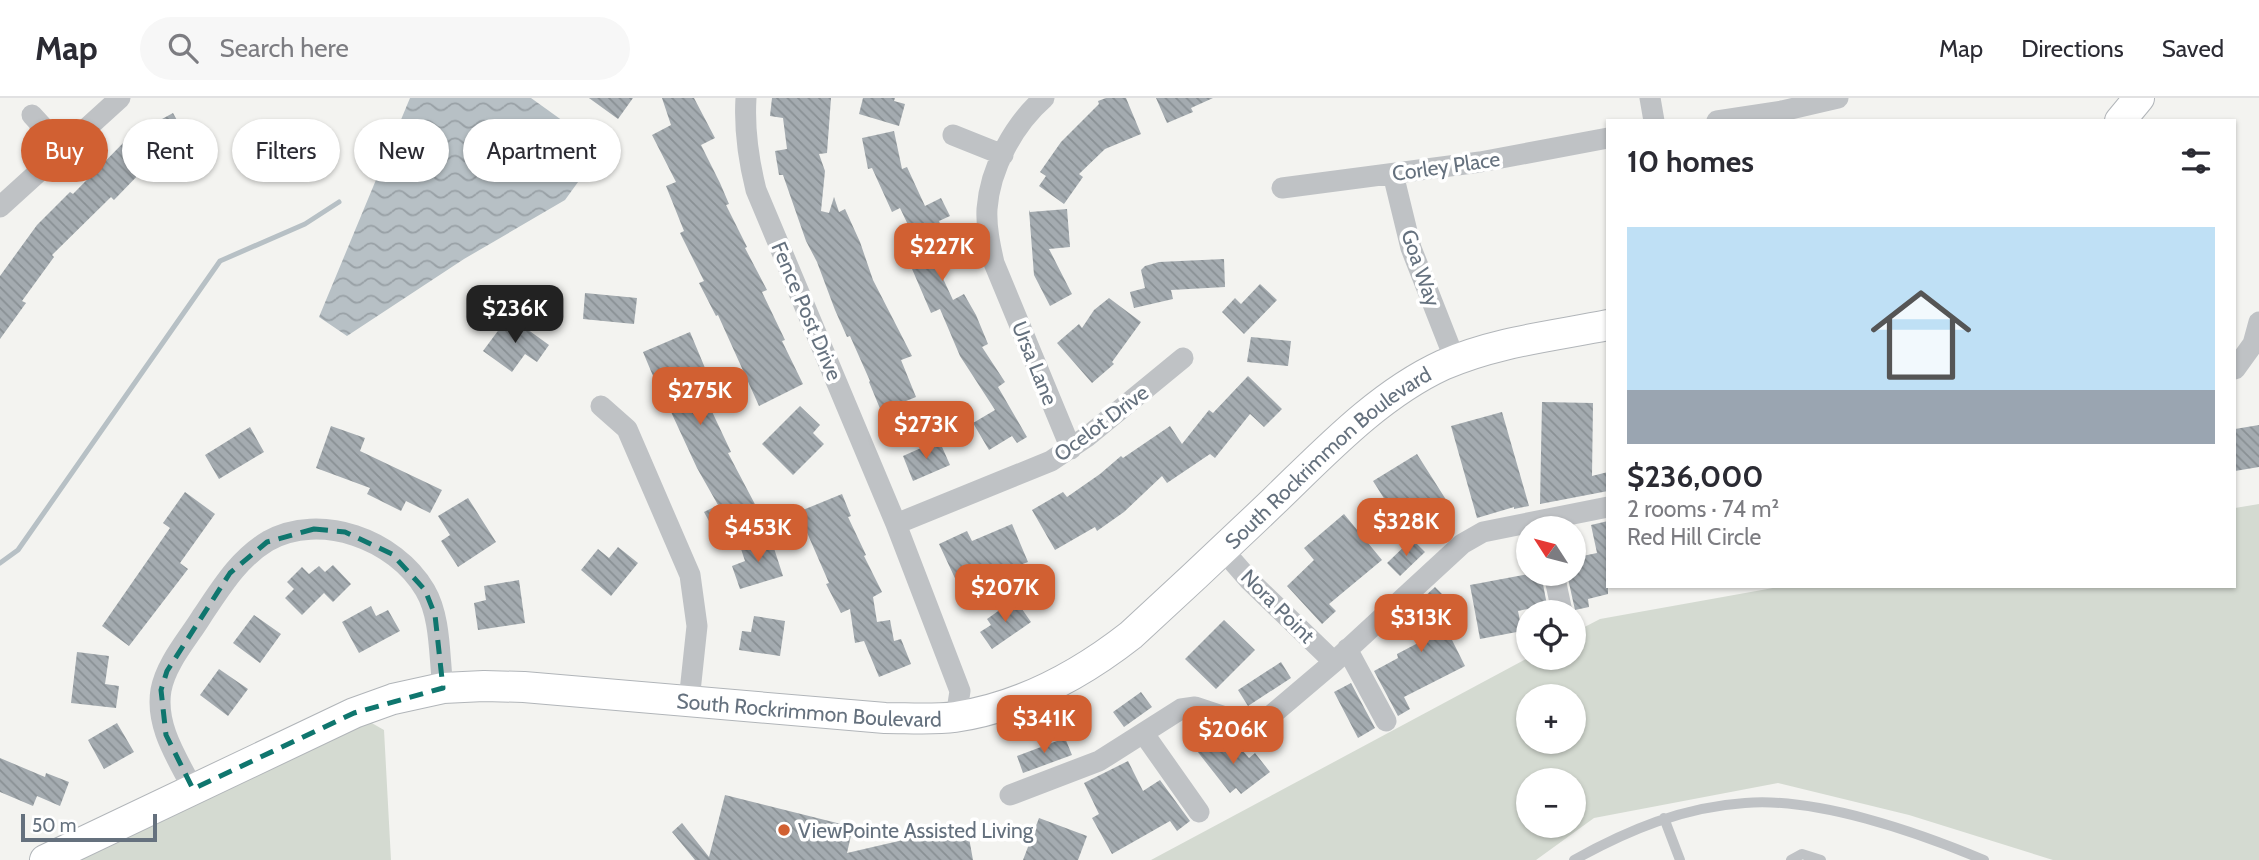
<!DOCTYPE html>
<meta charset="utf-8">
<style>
body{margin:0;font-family:Cabin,sans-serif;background:#f7f7f7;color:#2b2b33;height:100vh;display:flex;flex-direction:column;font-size:26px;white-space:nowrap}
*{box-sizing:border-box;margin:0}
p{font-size:23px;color:#7c7c81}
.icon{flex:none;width:38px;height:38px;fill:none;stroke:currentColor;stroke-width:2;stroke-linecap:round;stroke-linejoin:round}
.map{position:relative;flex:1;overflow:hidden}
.sheet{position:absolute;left:1606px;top:21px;width:630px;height:469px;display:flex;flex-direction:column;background:#fff;border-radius:0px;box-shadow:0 2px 5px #0004}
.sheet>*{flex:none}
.hud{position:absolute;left:21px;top:21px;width:665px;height:63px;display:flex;gap:14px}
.needle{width:46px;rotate:306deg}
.buttons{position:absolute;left:1516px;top:418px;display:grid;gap:14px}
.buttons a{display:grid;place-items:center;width:70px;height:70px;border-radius:50%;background:#fff;box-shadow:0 2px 5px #0004;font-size:35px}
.scale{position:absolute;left:21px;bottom:18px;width:136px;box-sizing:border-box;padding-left:7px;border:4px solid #65717e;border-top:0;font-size:19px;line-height:24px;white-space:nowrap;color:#65717e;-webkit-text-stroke:5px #fff;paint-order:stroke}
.price{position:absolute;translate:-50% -60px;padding:0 16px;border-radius:14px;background:#d16032;color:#fff;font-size:23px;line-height:46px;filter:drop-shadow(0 2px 4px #0008)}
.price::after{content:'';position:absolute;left:50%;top:42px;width:21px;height:16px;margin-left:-10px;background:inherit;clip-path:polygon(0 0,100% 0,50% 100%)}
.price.active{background:#222;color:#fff}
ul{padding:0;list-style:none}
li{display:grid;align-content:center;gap:14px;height:371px;padding:0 21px}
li+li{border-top:2px solid #e1e1e2}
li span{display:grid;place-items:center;height:217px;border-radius:0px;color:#555}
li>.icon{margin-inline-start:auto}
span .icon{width:126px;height:126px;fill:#fffc;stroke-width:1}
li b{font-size:30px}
h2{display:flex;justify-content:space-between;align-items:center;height:84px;padding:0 21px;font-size:30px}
.chip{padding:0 24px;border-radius:32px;background:#fff;box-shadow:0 2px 5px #0004;font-size:24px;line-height:63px}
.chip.active{background:#d16032;color:#fff}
header{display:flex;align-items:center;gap:42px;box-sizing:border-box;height:98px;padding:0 35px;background:#fff;border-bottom:2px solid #e1e1e2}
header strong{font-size:33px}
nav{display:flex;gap:38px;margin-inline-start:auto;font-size:24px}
.search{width:490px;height:63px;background:#f7f7f7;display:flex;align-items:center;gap:18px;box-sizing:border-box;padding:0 24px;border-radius:38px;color:#7c7c81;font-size:26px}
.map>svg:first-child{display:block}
.green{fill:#d4dad1;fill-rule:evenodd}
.water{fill:url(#water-waves)}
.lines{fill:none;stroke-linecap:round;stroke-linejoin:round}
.stream{stroke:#b7c0c5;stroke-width:5}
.building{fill:url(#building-back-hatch)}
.secondary-casing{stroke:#b1b5b9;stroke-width:32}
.service{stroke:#bfc2c5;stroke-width:10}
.minor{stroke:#bfc2c5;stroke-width:21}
.secondary{stroke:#fff;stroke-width:30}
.marked{fill:none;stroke:#0f766e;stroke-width:5;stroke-dasharray:14 9;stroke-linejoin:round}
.poi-dot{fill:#d16032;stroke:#fff;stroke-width:2.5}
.labels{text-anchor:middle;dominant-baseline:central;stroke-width:7;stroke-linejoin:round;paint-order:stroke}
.street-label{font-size:21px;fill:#65717e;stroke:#fff}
.poi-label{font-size:21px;fill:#65717e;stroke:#fff;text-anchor:start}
</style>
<header>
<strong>Map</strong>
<div class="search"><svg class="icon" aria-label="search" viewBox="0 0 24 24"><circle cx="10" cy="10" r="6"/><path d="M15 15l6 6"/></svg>Search here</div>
<nav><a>Map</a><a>Directions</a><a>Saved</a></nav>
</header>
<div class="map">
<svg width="2259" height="762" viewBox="0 0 2259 762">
<defs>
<pattern id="water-waves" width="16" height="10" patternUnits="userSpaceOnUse" patternTransform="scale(1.75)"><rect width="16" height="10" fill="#b7c0c5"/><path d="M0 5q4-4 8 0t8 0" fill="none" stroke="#98a0a5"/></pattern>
<pattern id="building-back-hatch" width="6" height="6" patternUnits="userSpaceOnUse" patternTransform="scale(1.75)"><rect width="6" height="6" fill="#a4abb0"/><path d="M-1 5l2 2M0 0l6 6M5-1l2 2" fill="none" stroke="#899094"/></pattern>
</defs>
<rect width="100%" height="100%" fill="#f3f3f0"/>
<path class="green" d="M2259,406V762H2053L1909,717L1778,685L1594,720L1536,762H1151L1528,560H1573V535L1600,521L1784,488H2235V410ZM1528,598H1573V644H1528ZM1528,682H1573V728H1528Z
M354,615L384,632L391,762H42Z"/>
<path class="water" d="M410,0H531L602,51L565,102L464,161L347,238L319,219Z"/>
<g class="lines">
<path class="stream" d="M0,465L18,452L220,163L305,126L339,104"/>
</g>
<path class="building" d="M589,0H633L618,21Z
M662,0H694L715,40L701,47L720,85L729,106L726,107L747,149L745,150L767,192L762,194L785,242L782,243L803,286L759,308L718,217L716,218L699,185L704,183L680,135L684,133L666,88L676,84L652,37L671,27Z
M772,0H831L827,55L819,56L825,73L821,113L829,115L834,99L839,114L845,111L860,144L873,182L912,258L901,262L916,299L881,313L869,284L870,283L850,238L847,239L835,212L817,164L806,143L783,77H779L775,53L787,51L783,20L770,18Z
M863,0H895L894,3L905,6L899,28L859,16Z
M1106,0H1126L1141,36L1105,51L1079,76L1083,79L1064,106L1039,88L1046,78L1040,74L1061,44L1099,6L1098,3Z
M1156,0H1213L1191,10L1193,14L1167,25Z
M173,15L190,46L144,71L114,102L111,99L52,157L54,159L22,203L26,205L0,241V178L37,127L70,94L73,96L129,39Z
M894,33L902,71L907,69L925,108L941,100L950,118L939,123L943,133L939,135L953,165L939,172L953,202L964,196L976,217L988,246L982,249L1005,284L998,289L1027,339L1017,345L1012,338L989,352L973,325L995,312L960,258L940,211L931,215L906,157L919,150L900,110L892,114L872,70L868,71L862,40Z
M1067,111L1070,149L1049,151L1072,196L1050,208L1034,177L1029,112L1030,114Z
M1224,161L1225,189L1171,192L1173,201L1134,210L1130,194L1145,190L1141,172L1145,168L1159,164Z
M1260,186L1277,202L1244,236L1222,214L1235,200L1241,206Z
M585,195L637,200L634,226L583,221Z
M1109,200L1141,224L1112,264L1114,266L1092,285L1057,245L1079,226L1082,230L1094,212Z
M509,218L549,247L537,264L525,256L512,274L483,253Z
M690,234L710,282L699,286L731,354L728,355L758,412L715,434L704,414L718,407L697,370L665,301L663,302L643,254Z
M1251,239L1291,243L1288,268L1247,264Z
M1248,278L1282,311L1264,329L1250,316L1215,360L1210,356L1167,385L1162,378L1124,414L1097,433L1095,429L1055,452L1032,412L1063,394L1067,399L1100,376L1121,358L1123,360L1170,328L1182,346L1209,312L1213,315Z
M1542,304L1593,305L1592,378L1608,374V393L1540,406Z
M800,308L820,327L813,335L824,346L793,377L762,346Z
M1502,314L1529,408L1514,411V409L1477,420L1451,328Z
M2259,327V369L2235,373V331Z
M331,328L365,340L360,353L442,392L430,415L406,403L401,413L367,396L370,390L316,370Z
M250,329L264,354L219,381L205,357Z
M939,342L950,367L913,383L903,358Z
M1417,356L1450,408L1406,435L1373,383Z
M185,394L215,416L180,465L188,471L129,548L102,528L170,430L163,425Z
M842,396L851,418L848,419L866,457L864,458L882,494L873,499L877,524L890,522L894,543L901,541L911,566L879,579L864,543L855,545L850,511L841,515L826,486L829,485L798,414Z
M468,400L496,444L458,469L441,443L450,437L438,418Z
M1344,416L1382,462L1329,506L1336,513L1322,526L1287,488L1314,462L1304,450Z
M1608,423V496L1588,501L1589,509L1575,512L1567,476H1573V460L1597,455L1591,427Z
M1012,426L1028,464L1002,474L1001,472L960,491L939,446L967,433L972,443Z
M770,438L783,478L740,491L732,468L745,463L740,448Z
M1412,441L1425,454L1400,478L1387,465Z
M618,449L638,465L611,498L581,472L598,451L609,460Z
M333,467L351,486L333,504L324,495L302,517L285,500L294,491L287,484L302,469L309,476L319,468L325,474Z
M1528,476H1541L1547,507L1518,513L1522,533L1480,541L1470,487Z
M519,482L525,525L478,532L474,505L486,502L484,488Z
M1435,489L1446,500L1436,510L1465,568L1404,599L1410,611L1398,618L1374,573L1398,560L1397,556L1418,545L1398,523Z
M1015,501L1031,524L992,551L980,534L991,527L987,521Z
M371,508L376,518L388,512L400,533L359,555L342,524Z
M254,517L281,536L260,565L233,545Z
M754,518L785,523L780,558L739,552L742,533L751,534Z
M1224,522L1255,552L1216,591L1185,561Z
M77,554L109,558L105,586L119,588L116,610L71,605Z
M1281,564L1291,580L1248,608L1238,592Z
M219,571L248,591L228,618L200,597Z
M1351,585L1375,630L1358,640L1334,594Z
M1141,594L1152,609L1124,629L1113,614Z
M117,625L134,654L104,671L88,642Z
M1216,638L1227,652L1236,645L1249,660L1255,655L1270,674L1241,696L1236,690L1230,695L1197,653Z
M1065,640L1072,657L1023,675L1017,658Z
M0,660L45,679L46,675L69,684L60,708L37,698L33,708L0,694Z
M1128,663L1143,693L1160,682L1190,723L1177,733L1170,723L1112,756L1092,720L1099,716L1084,685Z
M725,697L853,729L847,755L959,729L962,741L969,740L973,762H695L672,734L682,725L709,759Z
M1039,720L1087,738L1078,762H1023Z"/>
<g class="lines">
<defs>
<g id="secondary">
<path d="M2120,23L2139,0"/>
<path id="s1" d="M45,762L354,615L393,601L443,590L484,588L524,589L885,620C908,620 932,622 955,619C1021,609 1080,577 1131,537C1179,493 1227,448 1274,403C1325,354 1378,297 1443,267C1495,244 1553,238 1608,227"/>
</g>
</defs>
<use href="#secondary" class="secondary-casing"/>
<path class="service" d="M1664,720L1680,762
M1574,762C1628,732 1683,709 1745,705C1817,699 1917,734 1984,762
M1791,762L1802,756L1821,762"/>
<path class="minor" d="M746,0C744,32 748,60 756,92L896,426L960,593L956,619
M1044,0C1014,26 990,70 987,111C986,129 990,147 994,165L1071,351
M1650,0L1654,23
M32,17L63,51
M1717,23L1782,13L1838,0
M953,37L1003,57
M1393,76L1411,150L1455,262
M1282,90L1480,64L1608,40
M0,109L120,0
M2235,271L2253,246L2259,224
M601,308L627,331L690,477L697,528L689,603
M896,426L1051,363L1088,338L1183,260
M1223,452L1250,483L1334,564
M1554,476L1562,514
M1347,551L1386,623
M1144,636L1199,714
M193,691C177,660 155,628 161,592C166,565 188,541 202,518C221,490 238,461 268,443C320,414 395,441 425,492C441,519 439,559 443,590
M1010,697L1099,663L1181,611L1195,609L1240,624L1268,620L1334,564L1462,446L1483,434L1608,409"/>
<use href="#secondary" class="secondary"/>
</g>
<path class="marked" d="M314,431L345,434L392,456L425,492L435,517L443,590L354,615L193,691L166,637L161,592L167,573L230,475L267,444Z"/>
<circle class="poi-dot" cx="784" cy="732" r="7"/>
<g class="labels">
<g class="street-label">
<text transform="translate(1446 68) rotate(-8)">Corley Place</text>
<text transform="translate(1421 170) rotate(71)">Goa Way</text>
<text transform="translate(807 213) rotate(67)">Fence Post Drive</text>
<text transform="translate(1035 265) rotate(68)">Ursa Lane</text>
<text transform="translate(1101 325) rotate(-37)">Ocelot Drive</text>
<text stroke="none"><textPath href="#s1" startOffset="1410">South Rockrimmon Boulevard</textPath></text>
<text transform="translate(1278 508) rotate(45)">Nora Point</text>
<text stroke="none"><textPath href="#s1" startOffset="802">South Rockrimmon Boulevard</textPath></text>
</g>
<g class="poi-label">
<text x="798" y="732">ViewPointe Assisted Living</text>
</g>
</g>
</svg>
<div class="buttons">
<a><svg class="needle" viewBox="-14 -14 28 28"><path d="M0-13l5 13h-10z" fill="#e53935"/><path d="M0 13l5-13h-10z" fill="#7c7c81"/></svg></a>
<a><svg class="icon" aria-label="locate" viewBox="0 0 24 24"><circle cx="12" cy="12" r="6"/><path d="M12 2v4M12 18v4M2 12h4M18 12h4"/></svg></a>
<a>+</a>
<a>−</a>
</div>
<div class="scale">50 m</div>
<b class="price" style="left:942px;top:185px">$227K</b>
<b class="price active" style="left:515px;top:247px">$236K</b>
<b class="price" style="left:700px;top:329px">$275K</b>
<b class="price" style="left:926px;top:363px">$273K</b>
<b class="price" style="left:1406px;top:460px">$328K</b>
<b class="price" style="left:758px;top:466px">$453K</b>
<b class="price" style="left:1005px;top:526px">$207K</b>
<b class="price" style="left:1421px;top:556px">$313K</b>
<b class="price" style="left:1044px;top:657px">$341K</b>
<b class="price" style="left:1233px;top:668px">$206K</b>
<div class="hud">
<a class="chip active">Buy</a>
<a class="chip">Rent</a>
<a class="chip">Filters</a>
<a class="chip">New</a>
<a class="chip">Apartment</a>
</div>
<section class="sheet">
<h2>10 homes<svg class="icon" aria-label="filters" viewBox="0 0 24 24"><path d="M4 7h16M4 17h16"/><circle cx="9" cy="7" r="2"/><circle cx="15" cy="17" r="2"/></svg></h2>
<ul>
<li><span style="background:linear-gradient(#bfe0f5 75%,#9aa5b1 0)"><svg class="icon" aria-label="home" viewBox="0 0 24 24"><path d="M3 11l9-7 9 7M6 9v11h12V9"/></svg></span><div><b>$236,000</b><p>2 rooms · 74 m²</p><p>Red Hill Circle</p></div></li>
</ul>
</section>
</div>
